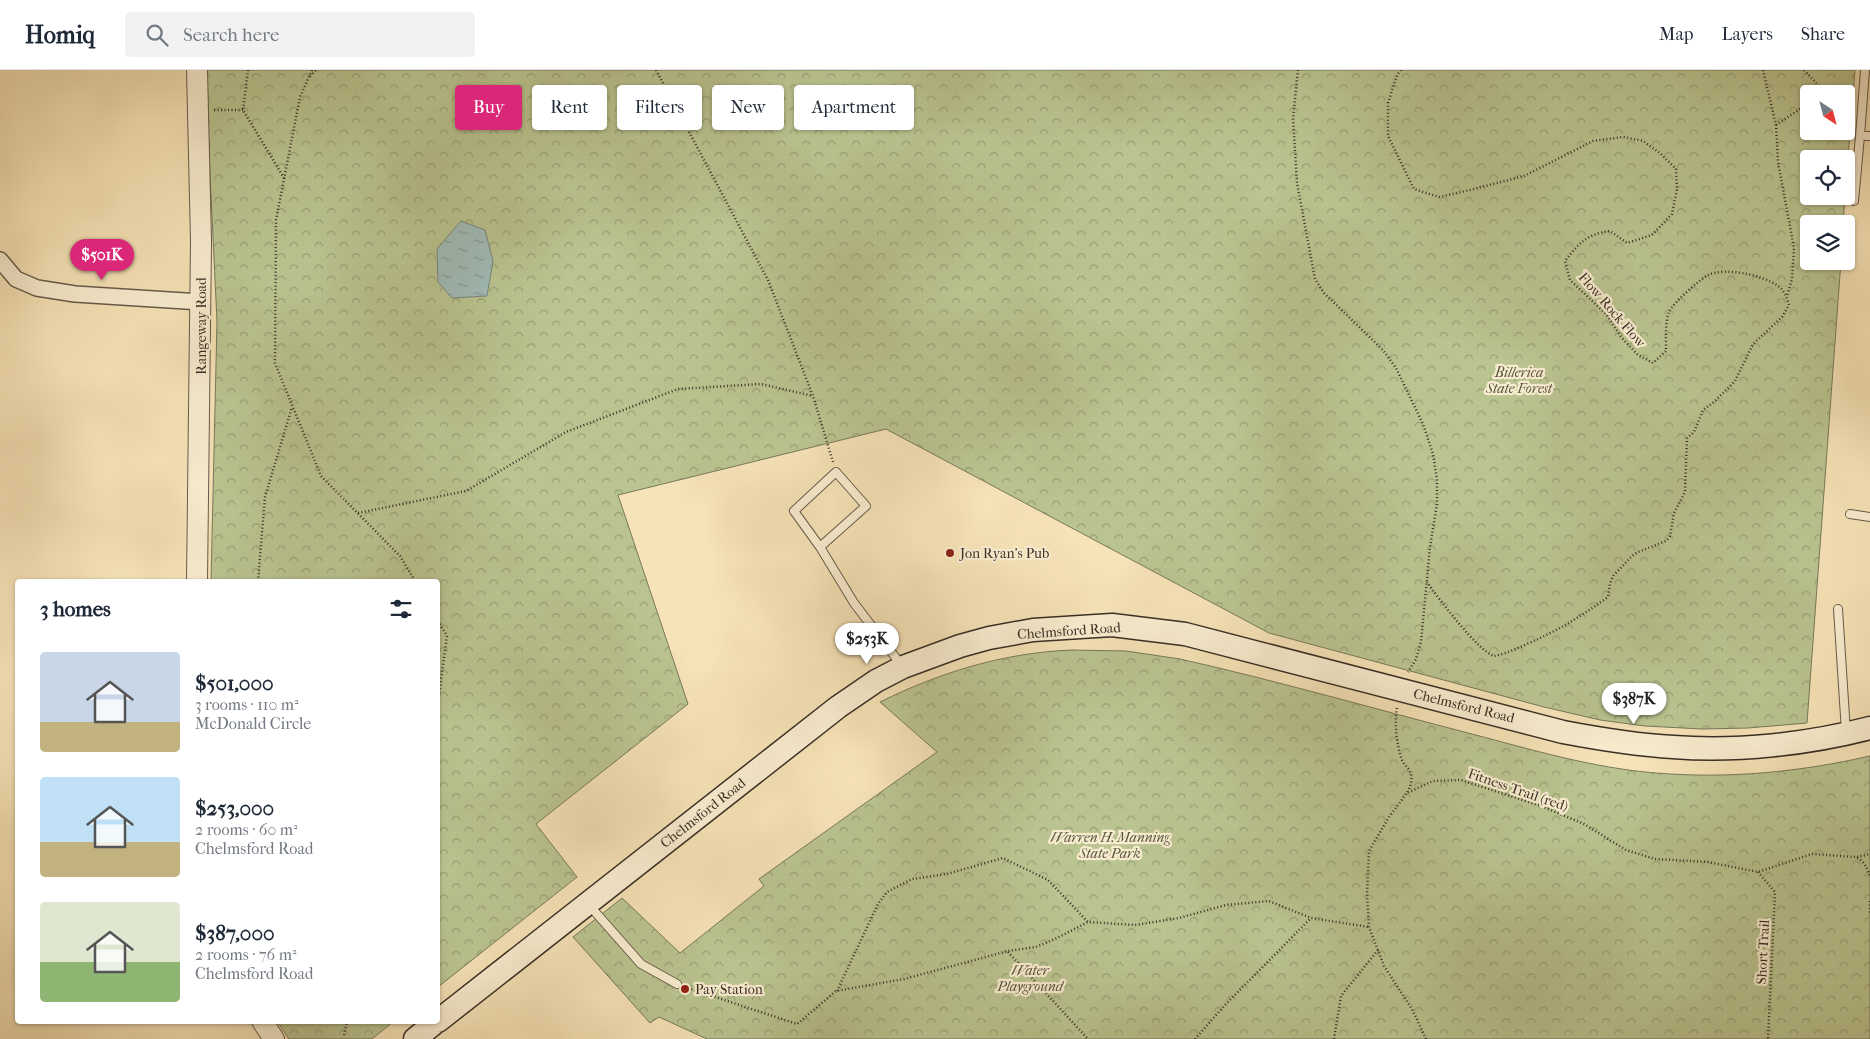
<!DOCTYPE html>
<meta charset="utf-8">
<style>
body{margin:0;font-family:"IM FELL French Canon",serif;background:#f2f2f3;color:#1f2937;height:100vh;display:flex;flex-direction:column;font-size:19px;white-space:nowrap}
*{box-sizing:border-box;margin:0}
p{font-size:16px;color:#747a83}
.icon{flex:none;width:28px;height:28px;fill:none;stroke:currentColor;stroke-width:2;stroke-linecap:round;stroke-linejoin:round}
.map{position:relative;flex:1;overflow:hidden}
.panel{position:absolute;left:15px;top:509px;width:425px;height:445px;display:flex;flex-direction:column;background:#fff;border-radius:5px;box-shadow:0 1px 4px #0004}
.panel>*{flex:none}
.guide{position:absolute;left:455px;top:15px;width:475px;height:45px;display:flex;gap:10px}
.needle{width:32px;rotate:144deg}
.tools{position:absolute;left:1800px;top:15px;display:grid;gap:10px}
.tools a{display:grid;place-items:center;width:55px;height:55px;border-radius:5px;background:#fff;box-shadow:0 1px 4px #0004;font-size:25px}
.price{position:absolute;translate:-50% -42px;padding:0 11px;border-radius:18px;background:#fff;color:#222;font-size:16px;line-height:32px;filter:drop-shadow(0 1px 2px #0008)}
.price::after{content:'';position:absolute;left:50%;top:30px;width:15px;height:11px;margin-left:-8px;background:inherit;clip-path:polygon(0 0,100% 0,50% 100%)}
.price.current{background:#db2777;color:#fff}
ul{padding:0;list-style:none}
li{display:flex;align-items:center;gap:15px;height:125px;padding:0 25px}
li span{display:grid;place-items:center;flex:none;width:140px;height:100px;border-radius:5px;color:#555}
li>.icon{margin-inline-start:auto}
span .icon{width:60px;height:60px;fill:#fffc;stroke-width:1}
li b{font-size:21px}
h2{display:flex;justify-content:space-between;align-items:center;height:60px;padding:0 25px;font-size:21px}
.pill{padding:0 18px;border-radius:5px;background:#fff;box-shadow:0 1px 4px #0004;font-size:18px;line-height:45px}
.pill.current{background:#db2777;color:#fff}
header{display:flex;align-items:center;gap:30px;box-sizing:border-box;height:70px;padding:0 25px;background:#fff;border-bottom:1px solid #e0e1e3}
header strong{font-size:24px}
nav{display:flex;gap:28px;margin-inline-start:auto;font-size:18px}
.search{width:350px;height:45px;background:#f2f2f3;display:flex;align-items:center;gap:12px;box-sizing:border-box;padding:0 18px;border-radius:5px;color:#747a83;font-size:19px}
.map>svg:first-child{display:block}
.park{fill:url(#park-crowns);stroke:#78795a;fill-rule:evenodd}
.water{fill:url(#water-ripples);stroke:#76837d}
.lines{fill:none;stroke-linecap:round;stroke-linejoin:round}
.service-casing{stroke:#675b4a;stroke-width:10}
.minor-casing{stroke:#675b4a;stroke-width:18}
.tertiary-casing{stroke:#675b4a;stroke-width:22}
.secondary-casing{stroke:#372e25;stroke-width:25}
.path{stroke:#372e25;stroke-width:2.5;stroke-dasharray:1 2.5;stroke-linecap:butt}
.service{stroke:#f9edd0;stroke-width:8}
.minor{stroke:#f9edd0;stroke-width:15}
.tertiary{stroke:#f9edd0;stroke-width:20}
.secondary{stroke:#f9edd0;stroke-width:22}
.poi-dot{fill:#8f2418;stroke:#f9edd0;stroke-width:2}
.labels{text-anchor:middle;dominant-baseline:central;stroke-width:4.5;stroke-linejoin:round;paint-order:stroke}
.street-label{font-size:14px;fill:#372e25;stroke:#f9edd0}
.park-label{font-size:14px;font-style:italic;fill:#585440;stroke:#f9edd0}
.poi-label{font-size:14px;fill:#372e25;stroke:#f9edd0;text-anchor:start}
</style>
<header>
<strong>Homiq</strong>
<div class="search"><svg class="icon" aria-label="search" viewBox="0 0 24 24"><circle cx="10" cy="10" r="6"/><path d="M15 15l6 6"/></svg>Search here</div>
<nav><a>Map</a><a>Layers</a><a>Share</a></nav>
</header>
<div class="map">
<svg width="1870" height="969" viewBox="0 0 1870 969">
<defs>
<pattern id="park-crowns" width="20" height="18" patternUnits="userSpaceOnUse" patternTransform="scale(1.25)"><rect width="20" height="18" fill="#bac490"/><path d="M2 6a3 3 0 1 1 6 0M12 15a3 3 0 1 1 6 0" fill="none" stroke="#98a075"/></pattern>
<pattern id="water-ripples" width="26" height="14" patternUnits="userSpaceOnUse" patternTransform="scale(1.25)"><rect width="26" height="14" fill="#a0bcb8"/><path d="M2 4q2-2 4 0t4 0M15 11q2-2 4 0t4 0" fill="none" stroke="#839995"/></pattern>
</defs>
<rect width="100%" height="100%" fill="#f6e3b7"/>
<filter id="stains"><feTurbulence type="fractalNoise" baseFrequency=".004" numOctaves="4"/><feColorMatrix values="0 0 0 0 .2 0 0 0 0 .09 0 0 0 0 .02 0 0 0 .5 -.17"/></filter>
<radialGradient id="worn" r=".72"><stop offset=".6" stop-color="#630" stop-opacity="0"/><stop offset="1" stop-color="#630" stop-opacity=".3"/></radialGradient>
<path class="park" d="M205,0H1855L1846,113V89H1809V126H1845L1843,154H1809V191H1841L1807,653L1748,658L1702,659L1645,656L1600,650L1544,637L1269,563L886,359L618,425L688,634L536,754L577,807L438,917V511H211L217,251ZM1809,24H1846V61H1809Z
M1071,580L1126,581L1180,589C1278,611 1375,639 1472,664C1533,680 1593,698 1656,703C1729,709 1800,702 1870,686V969H707L659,947L650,953L573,867L622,828L680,883L764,816L759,809L937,682L880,632C941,602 1003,583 1071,580Z
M277,951H394L372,969H289Z"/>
<path class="water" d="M461,151L485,160L493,191L487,226L452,228L438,212L437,179Z"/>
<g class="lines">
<defs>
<path id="service" d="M1860,66L1865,0
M1854,131L1860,66H1870
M1850,444L1870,447
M820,477L866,436L836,402L794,441L820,477L854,533L902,596
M1838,539L1846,662
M589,835L641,894L677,914"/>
<path id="minor" d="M0,190L16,209L37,218L75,224L201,232"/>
<path id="tertiary" d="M197,0L201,171L197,511
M262,951L274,969"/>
<path id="secondary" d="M438,951L838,637L876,611L903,597L960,576L989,568L1033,560L1112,555L1185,564L1563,662C1600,669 1636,675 1673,677C1737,682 1808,674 1870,658
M415,969L437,951"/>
</defs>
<use href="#service" class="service-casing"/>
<use href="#minor" class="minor-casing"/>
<use href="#tertiary" class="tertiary-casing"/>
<use href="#secondary" class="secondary-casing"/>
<path class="path" d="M248,0L243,40L284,108
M312,0L300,27L276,150L275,293L321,406L400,486L415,511
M656,0L768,210L813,326L833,392
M1298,0L1293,48L1297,113L1315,209L1324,223L1383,280L1396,298L1423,354L1433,384L1437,410V434L1430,477L1421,572L1416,589L1408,602
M1401,0L1397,5L1388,33V66L1414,119L1439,127L1470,120L1524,106L1593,71L1623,67L1643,71L1661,84L1676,99L1677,119L1672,144L1652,165L1627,173L1610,161C1587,164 1579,173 1565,191L1570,210L1606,244L1621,267L1638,285L1653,293L1666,281C1666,271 1665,252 1669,242C1673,233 1699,210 1708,205C1725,197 1763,205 1778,216C1785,221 1787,228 1789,235L1782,247L1753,274L1735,311L1714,332L1703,340L1694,362L1687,368L1685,422L1674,443L1670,466L1666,471L1638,482L1632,486L1613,506L1610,514L1608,527C1580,547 1559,560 1527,574C1516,579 1505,584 1494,586C1478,581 1438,528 1427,512
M1763,0L1776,55L1778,92L1794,178L1792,209L1787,226
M1804,0L1820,17L1815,24
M310,6L316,0
M214,40H243
M1776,55L1809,33
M358,443L466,421L566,362L678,319L761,314L813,326
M258,511L265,427L292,337
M438,551L447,566L438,632
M1397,638C1394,652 1397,677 1402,690C1404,695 1410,699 1411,704C1413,711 1410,717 1407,723
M1857,787L1870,784
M1758,802L1775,822L1768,969
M1870,831V845
M1008,882L1088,969
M688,918L797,954L836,921L904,909L1008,881L1036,877L1057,868L1088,852L1135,855L1179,848L1226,835L1269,831L1311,848L1369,857
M837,921L878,834L887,822L912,809L947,804L1003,788L1048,810L1088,852
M344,965L347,951
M1195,969L1225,935L1311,848
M1334,969L1341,926L1378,880
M1426,969L1412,939L1384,896L1369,857L1367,823L1369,781L1389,747L1407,723L1433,711L1461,710L1541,736L1584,754L1626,780L1655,789L1708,792L1758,802L1812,784L1856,787C1866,793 1867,798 1870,808"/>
<use href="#service" class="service"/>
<use href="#minor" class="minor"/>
<use href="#tertiary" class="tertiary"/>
<use href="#secondary" class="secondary"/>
</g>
<g class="poi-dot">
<circle cx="950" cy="483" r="5"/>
<circle cx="685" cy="919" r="5"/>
</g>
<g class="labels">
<g class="street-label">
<text transform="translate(1612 240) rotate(49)">Flow Rock Flow</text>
<text transform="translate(201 256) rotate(-90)">Rangeway Road</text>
<text transform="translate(1069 561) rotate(-4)">Chelmsford Road</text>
<text transform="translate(1464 636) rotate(14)">Chelmsford Road</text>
<text transform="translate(1518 720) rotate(19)">Fitness Trail (red)</text>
<text transform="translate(703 743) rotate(-38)">Chelmsford Road</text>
<text transform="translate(1763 882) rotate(-87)">Short Trail</text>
</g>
<g class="park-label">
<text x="1519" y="302">Billerica<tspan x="1519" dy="16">State Forest</tspan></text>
<text x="1110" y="767">Warren H. Manning<tspan x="1110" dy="16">State Park</tspan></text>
<text x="1030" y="900">Water<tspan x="1030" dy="16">Playground</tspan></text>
</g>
<g class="poi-label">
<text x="960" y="483">Jon Ryan's Pub</text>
<text x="695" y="919">Pay Station</text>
</g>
</g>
<rect width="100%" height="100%" filter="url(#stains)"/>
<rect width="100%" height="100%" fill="url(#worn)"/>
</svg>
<div class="tools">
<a><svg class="needle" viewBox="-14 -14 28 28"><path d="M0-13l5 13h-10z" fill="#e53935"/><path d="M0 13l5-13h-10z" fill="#747a83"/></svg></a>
<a><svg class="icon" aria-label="locate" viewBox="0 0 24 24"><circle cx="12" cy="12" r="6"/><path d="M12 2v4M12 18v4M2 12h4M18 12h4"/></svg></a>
<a><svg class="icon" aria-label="layers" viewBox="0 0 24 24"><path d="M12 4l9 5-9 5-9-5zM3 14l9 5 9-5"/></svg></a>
</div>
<b class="price current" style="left:102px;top:211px">$501K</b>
<b class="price" style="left:867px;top:595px">$253K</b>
<b class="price" style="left:1634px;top:655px">$387K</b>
<div class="guide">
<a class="pill current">Buy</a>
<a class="pill">Rent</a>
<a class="pill">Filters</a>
<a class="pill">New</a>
<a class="pill">Apartment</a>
</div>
<section class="panel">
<h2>3 homes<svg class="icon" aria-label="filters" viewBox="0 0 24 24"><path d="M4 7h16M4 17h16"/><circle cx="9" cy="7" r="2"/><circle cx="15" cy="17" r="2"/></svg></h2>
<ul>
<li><span style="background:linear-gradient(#c9d6e8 70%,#c2b280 0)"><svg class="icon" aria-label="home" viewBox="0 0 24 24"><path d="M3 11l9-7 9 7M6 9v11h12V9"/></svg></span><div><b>$501,000</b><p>3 rooms · 110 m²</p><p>McDonald Circle</p></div></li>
<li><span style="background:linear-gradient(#bfe0f5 65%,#c2b280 0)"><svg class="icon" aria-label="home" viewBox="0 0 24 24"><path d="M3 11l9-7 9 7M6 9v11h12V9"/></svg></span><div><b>$253,000</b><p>2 rooms · 60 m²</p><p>Chelmsford Road</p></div></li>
<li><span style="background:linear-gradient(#dfe7d0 60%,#8fb573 0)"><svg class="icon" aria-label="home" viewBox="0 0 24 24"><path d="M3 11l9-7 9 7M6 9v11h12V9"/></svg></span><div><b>$387,000</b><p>2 rooms · 76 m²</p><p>Chelmsford Road</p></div></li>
</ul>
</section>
</div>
